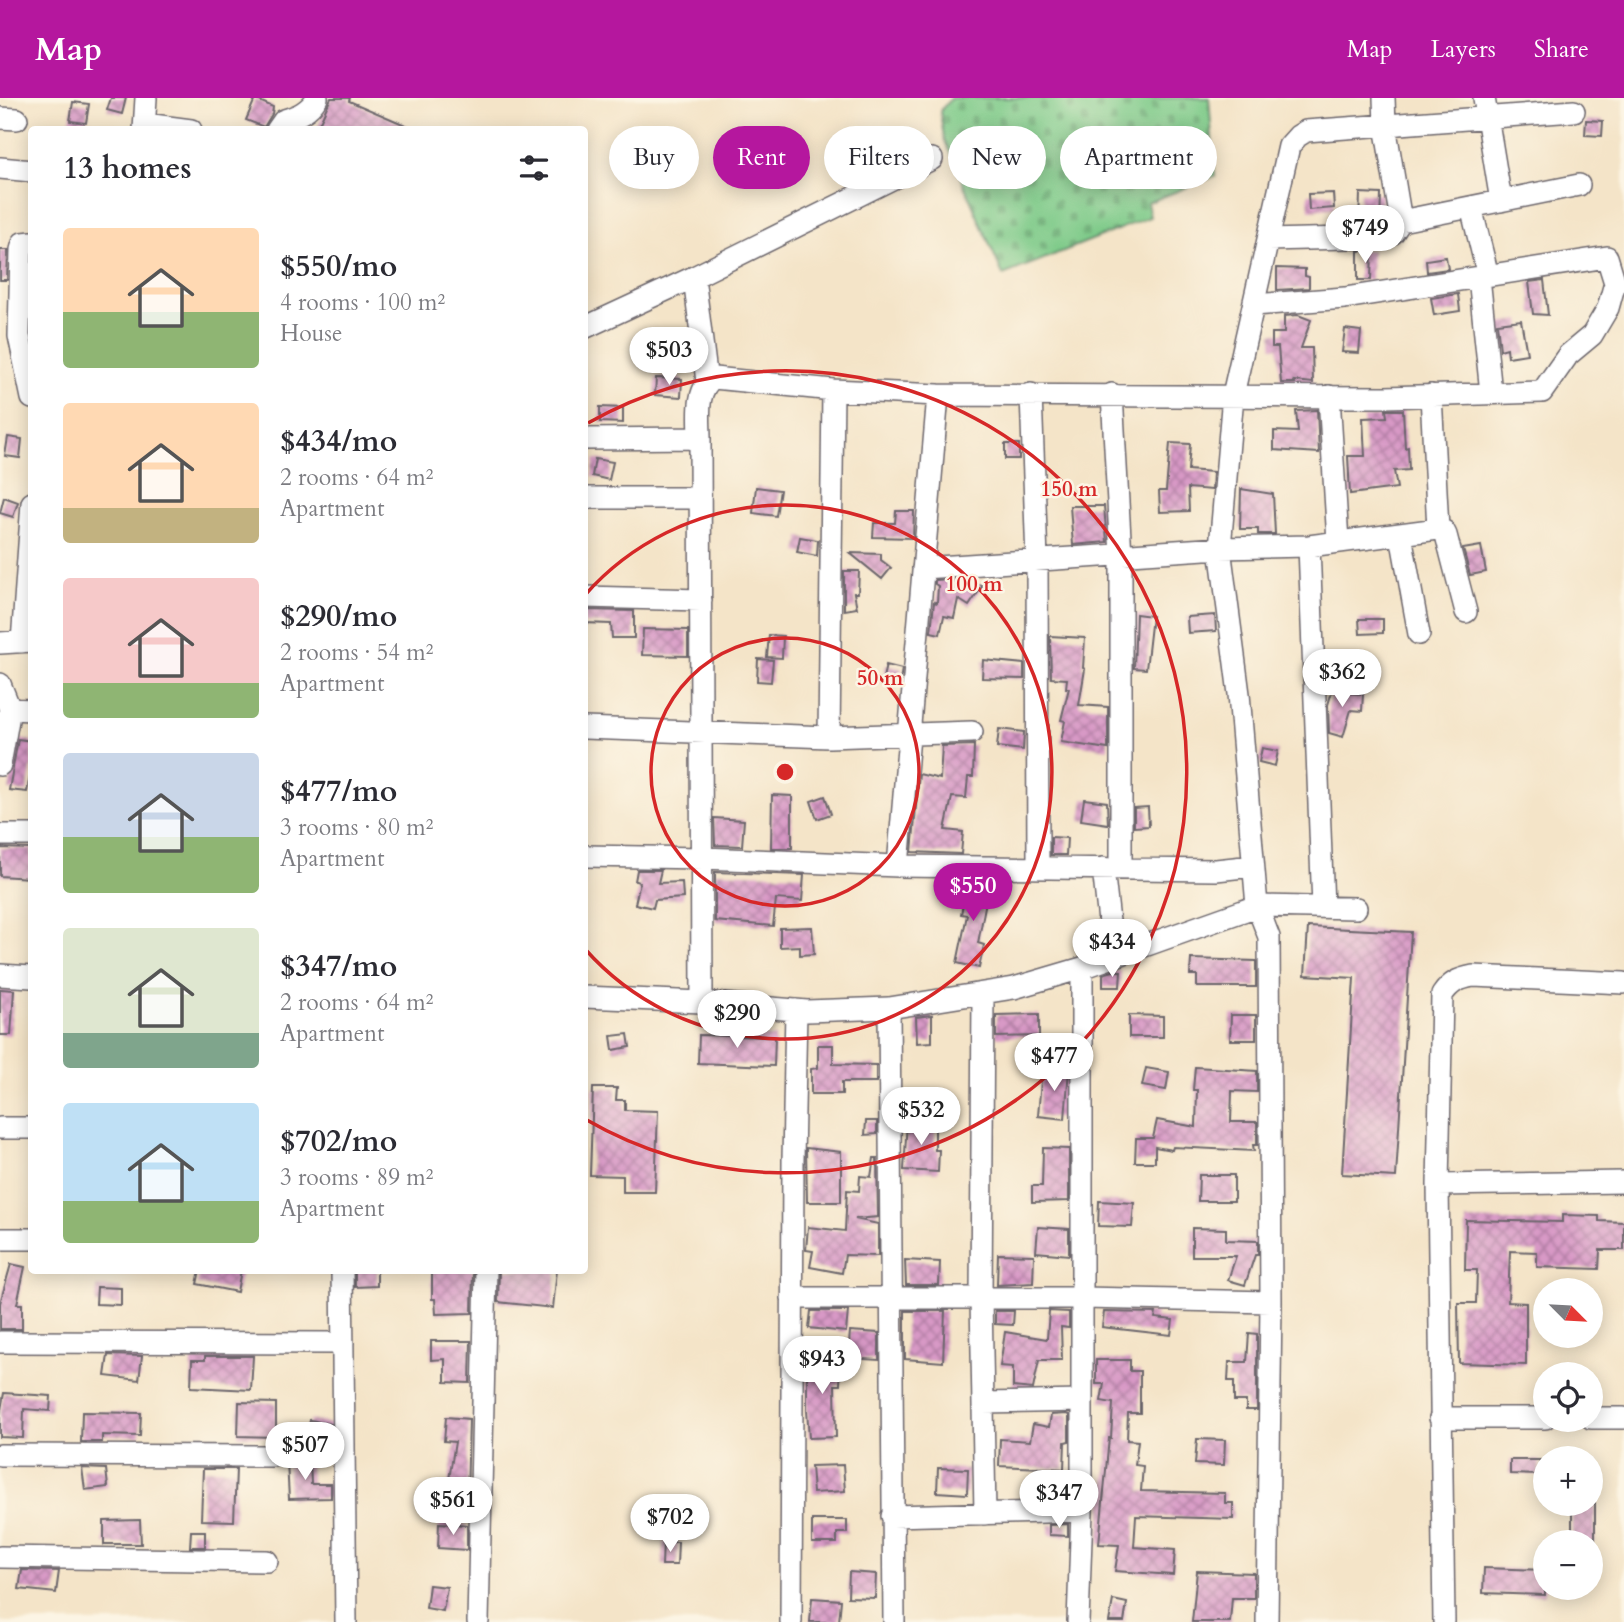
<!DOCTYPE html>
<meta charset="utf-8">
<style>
body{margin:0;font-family:Cardo,serif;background:#f7f7f7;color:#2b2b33;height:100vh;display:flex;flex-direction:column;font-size:26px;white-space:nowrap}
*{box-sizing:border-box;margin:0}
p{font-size:23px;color:#7c7c81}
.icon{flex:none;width:38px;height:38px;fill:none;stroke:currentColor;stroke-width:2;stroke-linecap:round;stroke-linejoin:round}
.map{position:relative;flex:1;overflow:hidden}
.drawer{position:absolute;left:28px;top:28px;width:560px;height:1148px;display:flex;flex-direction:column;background:#fff;border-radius:7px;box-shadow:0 4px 18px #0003}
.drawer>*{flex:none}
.hud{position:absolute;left:609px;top:28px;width:665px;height:63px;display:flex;gap:14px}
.needle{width:46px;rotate:114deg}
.tools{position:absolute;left:1533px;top:1180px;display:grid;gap:14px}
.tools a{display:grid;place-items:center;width:70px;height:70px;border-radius:50%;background:#fff;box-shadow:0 4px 18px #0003;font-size:35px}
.price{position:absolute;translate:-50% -60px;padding:0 16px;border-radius:24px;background:#fff;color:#222;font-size:23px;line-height:46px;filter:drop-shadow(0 2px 4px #0008)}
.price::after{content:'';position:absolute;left:50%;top:42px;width:21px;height:16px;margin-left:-10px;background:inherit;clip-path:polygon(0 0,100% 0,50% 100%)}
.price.active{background:#b5179e;color:#fff}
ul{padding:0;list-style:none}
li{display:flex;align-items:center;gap:21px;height:175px;padding:0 35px}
li span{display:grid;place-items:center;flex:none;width:196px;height:140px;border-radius:7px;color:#555}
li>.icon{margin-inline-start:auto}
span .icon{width:84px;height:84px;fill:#fffc;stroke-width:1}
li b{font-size:30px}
h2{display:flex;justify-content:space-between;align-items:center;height:84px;padding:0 35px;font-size:30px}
.pill{padding:0 24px;border-radius:32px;background:#fff;box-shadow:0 4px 18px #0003;font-size:24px;line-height:63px}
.pill.active{background:#b5179e;color:#fff}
header{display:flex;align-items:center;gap:42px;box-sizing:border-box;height:98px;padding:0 35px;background:#b5179e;color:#fff}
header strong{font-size:33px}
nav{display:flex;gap:38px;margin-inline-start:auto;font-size:24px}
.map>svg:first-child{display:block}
.cemetery{fill:url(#cemetery-stones);stroke:#507662;stroke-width:2}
.building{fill:url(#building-cross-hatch)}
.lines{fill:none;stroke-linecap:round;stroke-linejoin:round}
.minor-casing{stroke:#6c666c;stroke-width:24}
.minor{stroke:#fff;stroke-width:21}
.ring{fill:none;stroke:#d62828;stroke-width:3.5}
.centre{fill:#d62828;stroke:#fcf5e5;stroke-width:3.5}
.ring-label{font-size:21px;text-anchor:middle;font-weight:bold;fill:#d62828;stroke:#fcf5e5;stroke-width:5;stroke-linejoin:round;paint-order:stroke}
</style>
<header>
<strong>Map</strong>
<nav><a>Map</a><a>Layers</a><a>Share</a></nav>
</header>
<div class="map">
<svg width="1624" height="1524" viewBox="0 0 1624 1524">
<defs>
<pattern id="cemetery-stones" width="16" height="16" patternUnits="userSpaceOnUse" patternTransform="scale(1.75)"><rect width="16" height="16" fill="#7eca89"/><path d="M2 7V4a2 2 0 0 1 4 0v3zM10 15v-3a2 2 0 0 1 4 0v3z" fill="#6dad77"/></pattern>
<pattern id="building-cross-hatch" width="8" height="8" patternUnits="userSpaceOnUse" patternTransform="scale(1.75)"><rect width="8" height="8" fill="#d899c6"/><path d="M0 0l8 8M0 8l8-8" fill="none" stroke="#af7ca2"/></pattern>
</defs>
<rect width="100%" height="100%" fill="#fcf5e5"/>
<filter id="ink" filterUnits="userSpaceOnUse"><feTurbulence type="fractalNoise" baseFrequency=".0143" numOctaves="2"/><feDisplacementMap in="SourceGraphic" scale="14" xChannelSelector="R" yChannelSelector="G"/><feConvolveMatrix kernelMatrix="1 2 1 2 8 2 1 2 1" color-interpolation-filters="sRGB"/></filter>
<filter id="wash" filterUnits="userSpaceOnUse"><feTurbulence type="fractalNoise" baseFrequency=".00686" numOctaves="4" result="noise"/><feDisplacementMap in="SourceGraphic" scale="28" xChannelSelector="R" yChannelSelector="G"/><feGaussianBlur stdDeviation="1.57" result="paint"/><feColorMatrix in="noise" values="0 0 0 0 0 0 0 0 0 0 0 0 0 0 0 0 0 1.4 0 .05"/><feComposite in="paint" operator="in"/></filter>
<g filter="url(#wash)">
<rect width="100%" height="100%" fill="#f4e4c8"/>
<path class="cemetery" d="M951,0H1209L1215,78L1147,105L1150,119L1003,177L944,41L940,13Z"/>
<g id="blocks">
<path class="building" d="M111,0H126L122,16L107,12Z
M331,0H350L349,3L417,32H316Z
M255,1L273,9L272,16L264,29L246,22Z
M73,4L89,6L86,25L70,23Z
M1586,22L1603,23L1602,38L1585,37Z
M1333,95L1334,110L1309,112L1308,96Z
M1360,95L1381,96L1380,126L1359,127Z
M0,152H8L7,182H0Z
M1372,152L1371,182H1358V153Z
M1446,159L1448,171L1427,174L1426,162Z
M1277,170L1305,171V178L1309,179V190L1277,192Z
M1544,182L1548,217L1533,216L1529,184Z
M1458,196L1460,213L1434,217L1431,200Z
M1298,217L1311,222L1301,250H1312L1313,285L1294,283L1295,285H1281L1278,249H1272V235H1284V218Z
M1521,222L1527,256L1508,259L1507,250L1500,252L1497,225Z
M1345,231L1361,233L1359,255L1342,254Z
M656,280L682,281L681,299L655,297Z
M600,309L623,310V325L600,324Z
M1317,312L1319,355L1274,352V333L1298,334L1296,313Z
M1386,312H1403L1405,350L1408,349L1409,372L1394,373L1397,390L1350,396L1348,358H1365L1363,320L1387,319Z
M8,339L22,341L20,360L5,358Z
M1170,345L1190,346L1188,372L1213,374L1212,392L1188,390L1189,413L1160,414L1159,393H1166Z
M1005,346H1019V361H1005Z
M595,361L613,364L609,382L592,378Z
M756,389L780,392L776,418L753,415Z
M1241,391L1273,396L1275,436H1258V431H1240Z
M4,399L18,404L13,419L0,415Z
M1070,408H1104L1107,444L1073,447Z
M896,413H914L913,440L873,439L874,425H895Z
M800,439L818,442L817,458L797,454Z
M1481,448L1486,474L1470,477L1463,451Z
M850,455L881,456V462L891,470L882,481Z
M844,473H859L858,495H854L857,510L844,512Z
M954,481V484L983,487L969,508L958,501L954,520L944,518L940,536L931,534L934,504L937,505L938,488L935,486V482Z
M584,512L634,513V540H612L611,526L584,525Z
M1136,516L1152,518L1146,571L1134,570Z
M1215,517L1216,533L1188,535L1187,519Z
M1359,521H1383V535L1360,536Z
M643,531L688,532V558L642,557Z
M769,537L783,538L782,560L767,559Z
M1050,538L1085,540L1083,570L1085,571L1079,607L1108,609V651L1061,644L1065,623L1061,622L1069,590H1066L1067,581L1051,580Z
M758,561L773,562L771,584L757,583Z
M983,562L1024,566V581L982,580Z
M886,567L902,571L899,588L882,584Z
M1334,586L1349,591L1348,595L1363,596L1362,613L1351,612L1343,639L1329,635L1328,607Z
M999,631L1024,634L1023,652L997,649Z
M18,641L32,643V667L27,694L9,692Z
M974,647L973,679H968L966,700L952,699L945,732L963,734L961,756L912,754L919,676L940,681L942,648Z
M1262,650L1278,653L1275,668L1259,664Z
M772,697L792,698V750H771Z
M825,698L831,716L817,721L811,703Z
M1084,701L1107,704L1108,726L1081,722Z
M1148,709L1149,728L1134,729V710Z
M714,720L744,722L742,748L715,747Z
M1051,739L1067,740L1066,757H1051Z
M0,750L32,751L30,780L0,778Z
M637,772H661L658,785L682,784L683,800L655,802L653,810L635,806L640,784L635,783Z
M715,774L804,777L802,803L776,801L773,828L715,823Z
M968,782H990L978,845L984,847L979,870L957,865L967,817L961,816Z
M812,829L814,856L800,857V848L780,849V830Z
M1308,829L1411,834L1396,1079L1342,1076L1354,880L1305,877Z
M1191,861L1256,863V889H1197V877H1190Z
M1113,873H1121L1120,889H1103V876Z
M0,891L14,892L11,937H0Z
M1039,916V938L996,939V917Z
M932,917V944L917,945L916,919Z
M1129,917L1163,918V939H1129Z
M1231,917H1256V942H1230Z
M628,936L630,949L613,952L611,938Z
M699,937L775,939L774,968L698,965Z
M818,947H833V966L876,967V984H842V996H811V971L818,970Z
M1195,969L1257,973V994L1232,993L1231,1024H1257V1047H1253L1254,1053L1173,1049L1172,1052L1155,1049V1064H1135L1136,1040H1153L1157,1022L1196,1029L1197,992H1193Z
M1146,970L1169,974L1166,992L1142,988Z
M1042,971H1069L1065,1021L1038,1018Z
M593,990H617L616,1002H625V1012L658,1013L655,1094H623V1078L590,1077Z
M866,1023H877V1036L865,1037Z
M907,1023H935V1052H939L938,1074L904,1072Z
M806,1050L841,1054V1104H807Z
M1043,1050L1069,1051V1103L1032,1104V1088H1042Z
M874,1060H877L878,1119L855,1121L878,1126V1158L845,1157L842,1175L810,1169L813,1153L806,1152L808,1129L845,1133L847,1092L859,1093L860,1078L871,1079Z
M1199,1077H1234V1103H1198Z
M1099,1103L1134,1105L1132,1129L1098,1128Z
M1562,1117L1599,1118V1123L1624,1124V1152H1600L1599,1171L1537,1169V1154L1510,1153L1508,1204L1526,1205V1267L1459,1265L1458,1205H1476L1477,1172H1465L1466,1122L1562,1124Z
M1038,1129L1069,1131V1157L1036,1154Z
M1192,1130L1226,1131V1142L1258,1143V1157H1255L1245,1187L1228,1182L1236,1158H1192Z
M998,1156L1034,1157L1033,1185L997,1187Z
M905,1162L940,1164L939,1187H906Z
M11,1166L25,1169L17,1206H22V1231H0V1205Z
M200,1172H241L237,1194L197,1186Z
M355,1172H377V1188L355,1189Z
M432,1172H473L472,1215L436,1216L435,1201H432Z
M499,1172H557L553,1210L498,1204Z
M97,1189L121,1190V1207L96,1206Z
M811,1213H848L846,1234L809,1230Z
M905,1213H945L943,1264L905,1261Z
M995,1213H1014L1013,1227L995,1226Z
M1049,1213L1069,1214V1230L1061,1229L1062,1262H1039L1033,1291L1013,1289V1269L1000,1268L1005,1234L1047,1241Z
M1104,1214L1156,1215L1155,1220L1173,1222L1171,1237L1102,1229Z
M850,1233L879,1235V1262L848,1260Z
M1249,1235L1257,1236V1312H1246V1303H1234V1283H1228L1229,1264H1247Z
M431,1243H471L470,1285L445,1284V1261L431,1262Z
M108,1257L142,1258L139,1282L105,1278Z
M205,1258H253L251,1292L191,1289L192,1262H205Z
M807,1260L841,1261L840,1287H835L836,1339L809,1340L807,1312Z
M1096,1262H1130V1273H1140V1315H1128L1127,1342L1138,1343L1135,1367L1143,1368L1141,1393L1225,1395V1405H1233V1421L1136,1418L1134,1449L1175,1452L1173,1477L1115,1473L1119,1447L1099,1446L1109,1340H1111L1113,1305L1101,1303L1104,1286H1096Z
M4,1295L51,1298L50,1313L24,1311L23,1340L0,1339V1317Z
M239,1304L276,1305V1339L238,1338Z
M82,1314L141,1315L140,1338L102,1337V1344H81Z
M1066,1316L1069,1317V1343L1065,1344L1064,1371L999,1368L1000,1341L1030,1343L1033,1326L1049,1329L1051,1317Z
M446,1319L469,1321L467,1400H446L455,1344L444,1343Z
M310,1322L331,1326V1342L307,1338Z
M1197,1341L1225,1342L1224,1367L1195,1366Z
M310,1362L311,1386H331V1400L289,1401L287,1363Z
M1510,1362H1540L1539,1377L1510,1376Z
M843,1367L845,1393L813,1395L811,1368Z
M82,1370L106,1371L108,1389L85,1392Z
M938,1370L968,1371L967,1396L937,1394Z
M203,1371H236L234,1423L201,1422Z
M1572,1405H1595V1444H1572Z
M140,1422L141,1446H104V1423Z
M812,1422H847V1435H837V1445H812Z
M439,1425L467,1427V1452L438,1450Z
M1068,1426V1438L1049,1437V1427Z
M191,1433H205V1449H190Z
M663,1444H678L677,1467H662Z
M1484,1470L1545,1472V1497L1483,1495Z
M22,1472L59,1473L56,1495L19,1491Z
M1197,1473L1254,1475V1500H1232L1230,1524H1192Z
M849,1474L876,1476L875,1500L848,1499Z
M429,1487L447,1489L443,1513L426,1510Z
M812,1500L841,1502L839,1524H810Z
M1113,1502L1127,1505L1124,1524H1109Z"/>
</g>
</g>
<g filter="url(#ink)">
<use href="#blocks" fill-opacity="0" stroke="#6c666c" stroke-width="2"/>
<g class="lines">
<defs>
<path id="minor" d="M1384,0L1385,27L1401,123
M1484,0L1501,103
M0,20L17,21
M145,26L191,32
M144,32L146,0
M277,32L284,22C298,18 309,13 317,0
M0,70L32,73
M1471,109L1488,178
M1268,142L1386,139L1393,135L1401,123L1579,87
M32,144L23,145L21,152L19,238L32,300
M694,179L707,284
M1479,179L1491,295
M584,230L694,179L932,61
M1031,296L1037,462L1038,769
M1112,296L1121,458V771
M1431,297L1438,431
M1329,298L1338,444
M584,341L700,340
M584,400H700
M1401,437L1419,536
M1309,448L1323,809
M923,470L1220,450L1309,448L1438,431L1444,433L1446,437L1466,514
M584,499L701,502
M22,544L32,405
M0,545L32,543
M0,586L10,611L0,667
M10,611L32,612
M584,630L829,639L972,634
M829,639L833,292
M0,737H32
M584,758L703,760L898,768L1216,772L1253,768
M898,768L938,297
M1103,770L1113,859
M0,877L32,879
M983,895L981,1200L985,1416
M584,899L702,904L807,913L889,910L1014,890L1082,870L1257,808L1356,810
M702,904L700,340C700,320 695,291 714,280L833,292L938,297L1386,299L1542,294L1568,257L1592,237L1608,210L1615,185L1607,159L1345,200L1254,207
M889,910L894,1524
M0,1030H32
M1438,1087L1624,1084
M0,1141H32
M342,1172L346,1524
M792,1200H1083L1271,1204
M0,1244L343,1245
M983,1305L1082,1303
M1440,1320H1545
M1591,1320H1624
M0,1357L273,1358
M892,1418L1082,1413
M0,1459L267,1463
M478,1524L486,1172
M791,1524L793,1062L796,912
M1078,1524L1082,1413V870
M1267,1524L1271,1204L1269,839L1257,808L1239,596L1220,450L1233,297L1289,48L1298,38L1306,33L1574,13
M1444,1524L1438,1087L1442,897C1451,884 1458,881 1473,878L1624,885"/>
</defs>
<use href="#minor" class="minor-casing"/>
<use href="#minor" class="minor"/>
</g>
</g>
<g class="ring">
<circle cx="785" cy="674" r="134"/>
<path d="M585 497A267 267 0 1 1 585 851"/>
<path d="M588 325A401 401 0 1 1 585 1021"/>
</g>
<circle cx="785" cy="674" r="10" class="centre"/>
<g class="ring-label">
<text x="1069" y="398">150 m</text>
<text x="974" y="493">100 m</text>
<text x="880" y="587">50 m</text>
</g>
</svg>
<div class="tools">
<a><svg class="needle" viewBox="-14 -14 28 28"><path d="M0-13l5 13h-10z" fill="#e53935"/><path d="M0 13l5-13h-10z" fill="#7c7c81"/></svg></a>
<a><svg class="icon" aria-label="locate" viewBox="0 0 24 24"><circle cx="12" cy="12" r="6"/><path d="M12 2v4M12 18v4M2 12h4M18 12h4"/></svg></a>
<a>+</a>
<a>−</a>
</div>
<b class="price" style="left:1365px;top:167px">$749</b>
<b class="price" style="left:669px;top:289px">$503</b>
<b class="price" style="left:1342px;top:611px">$362</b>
<b class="price active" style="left:973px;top:825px">$550</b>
<b class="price" style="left:1112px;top:881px">$434</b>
<b class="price" style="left:737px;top:952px">$290</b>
<b class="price" style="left:1054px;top:995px">$477</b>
<b class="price" style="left:921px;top:1049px">$532</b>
<b class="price" style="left:822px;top:1298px">$943</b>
<b class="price" style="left:305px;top:1384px">$507</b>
<b class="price" style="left:1059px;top:1432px">$347</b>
<b class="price" style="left:453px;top:1439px">$561</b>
<b class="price" style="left:670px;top:1456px">$702</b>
<div class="hud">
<a class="pill">Buy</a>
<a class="pill active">Rent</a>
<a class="pill">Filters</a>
<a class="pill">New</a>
<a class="pill">Apartment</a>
</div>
<section class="drawer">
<h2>13 homes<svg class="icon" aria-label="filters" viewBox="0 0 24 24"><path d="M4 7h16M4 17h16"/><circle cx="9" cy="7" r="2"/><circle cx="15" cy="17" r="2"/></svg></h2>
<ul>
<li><span style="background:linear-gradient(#ffd9b3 60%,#8fb573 0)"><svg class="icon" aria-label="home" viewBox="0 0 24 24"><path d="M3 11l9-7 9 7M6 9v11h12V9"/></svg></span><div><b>$550/mo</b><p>4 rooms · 100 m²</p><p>House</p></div></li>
<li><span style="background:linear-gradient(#ffd9b3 75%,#c2b280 0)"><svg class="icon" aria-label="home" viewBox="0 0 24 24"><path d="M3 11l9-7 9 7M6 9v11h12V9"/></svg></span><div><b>$434/mo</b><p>2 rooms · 64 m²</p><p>Apartment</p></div></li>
<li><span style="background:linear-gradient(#f6c9c9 75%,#8fb573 0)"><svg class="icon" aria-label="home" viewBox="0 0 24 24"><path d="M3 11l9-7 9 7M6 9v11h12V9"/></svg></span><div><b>$290/mo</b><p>2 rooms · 54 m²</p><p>Apartment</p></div></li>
<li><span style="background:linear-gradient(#c9d6e8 60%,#8fb573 0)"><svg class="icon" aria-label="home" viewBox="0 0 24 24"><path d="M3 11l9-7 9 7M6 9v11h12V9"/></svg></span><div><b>$477/mo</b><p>3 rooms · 80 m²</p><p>Apartment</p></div></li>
<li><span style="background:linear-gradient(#dfe7d0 75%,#7fa58c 0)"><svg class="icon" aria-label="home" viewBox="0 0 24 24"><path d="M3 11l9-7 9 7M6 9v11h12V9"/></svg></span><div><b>$347/mo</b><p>2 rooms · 64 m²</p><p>Apartment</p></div></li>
<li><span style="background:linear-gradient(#bfe0f5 70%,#8fb573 0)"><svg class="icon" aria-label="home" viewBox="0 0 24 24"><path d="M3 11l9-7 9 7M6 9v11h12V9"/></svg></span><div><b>$702/mo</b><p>3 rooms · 89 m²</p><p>Apartment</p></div></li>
</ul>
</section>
</div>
